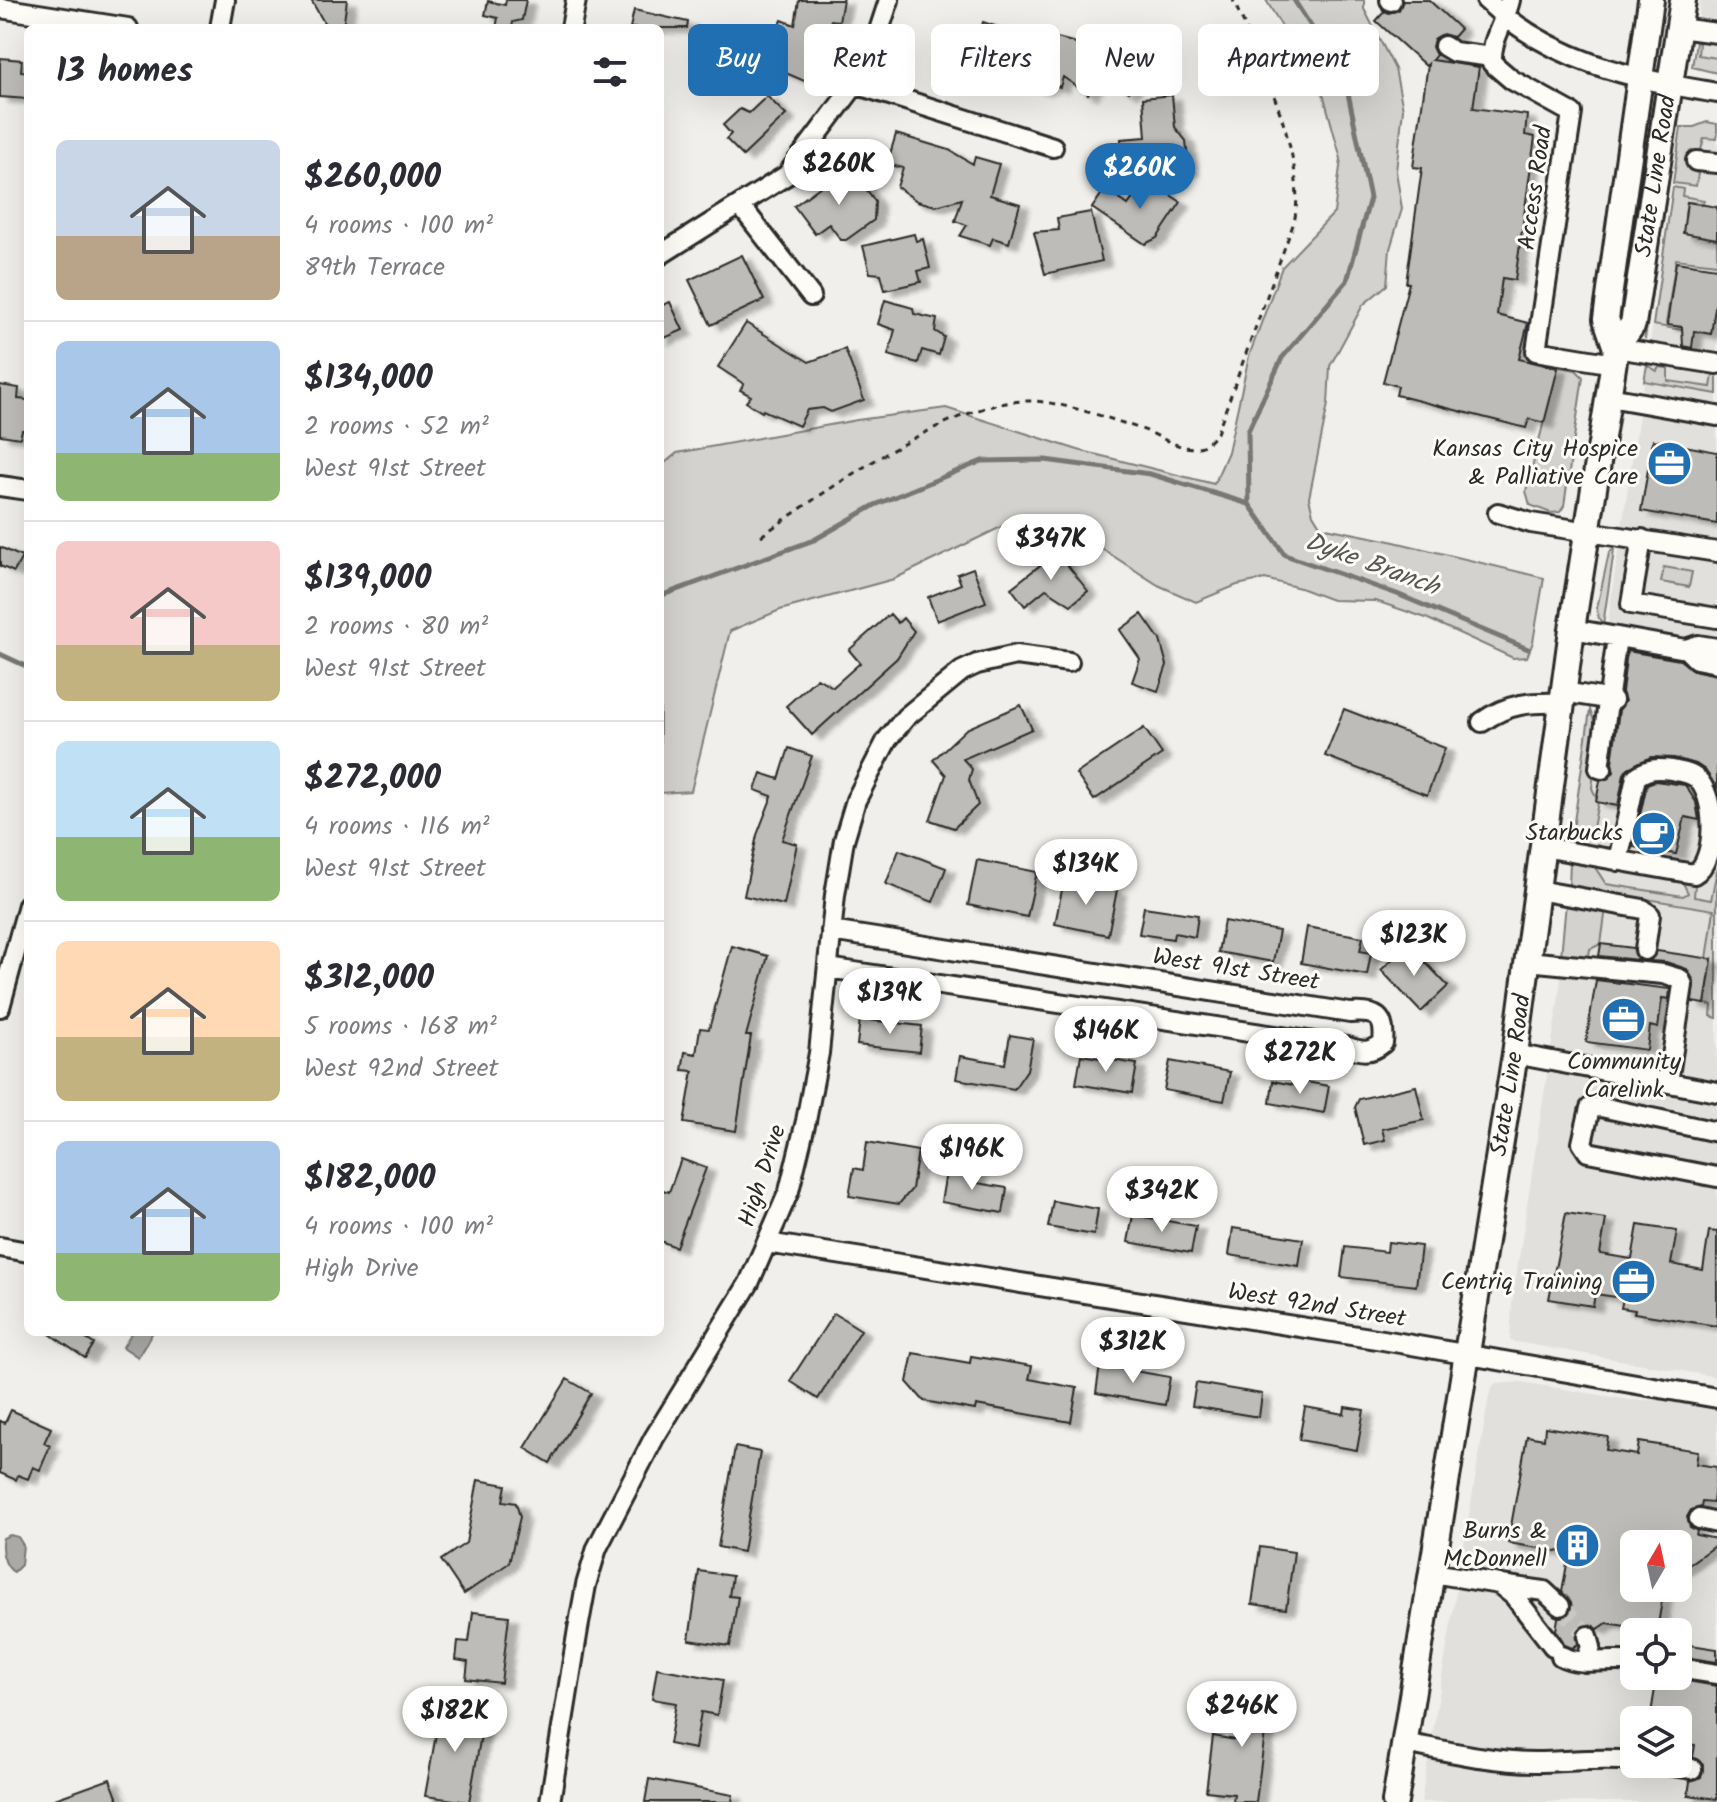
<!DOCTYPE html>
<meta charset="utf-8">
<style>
body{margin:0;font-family:Kalam,sans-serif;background:#f7f7f7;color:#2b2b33;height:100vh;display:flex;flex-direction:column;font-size:30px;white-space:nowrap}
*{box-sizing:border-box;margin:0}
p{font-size:26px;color:#7c7c81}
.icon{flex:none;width:44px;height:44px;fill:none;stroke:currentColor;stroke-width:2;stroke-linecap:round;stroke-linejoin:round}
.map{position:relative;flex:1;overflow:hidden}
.details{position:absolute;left:24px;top:24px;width:640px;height:1312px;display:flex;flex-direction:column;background:#fff;border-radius:12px;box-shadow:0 8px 32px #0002}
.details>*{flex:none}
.banner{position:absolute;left:688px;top:24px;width:760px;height:72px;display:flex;gap:16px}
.needle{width:52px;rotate:9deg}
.tools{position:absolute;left:1620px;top:1530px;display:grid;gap:16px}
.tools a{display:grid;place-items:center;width:72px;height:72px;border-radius:12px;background:#fff;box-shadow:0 8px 32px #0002;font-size:40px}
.price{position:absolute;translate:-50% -68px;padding:0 18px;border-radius:28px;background:#fff;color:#222;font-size:26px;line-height:52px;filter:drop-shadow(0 2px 4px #0008)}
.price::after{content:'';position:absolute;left:50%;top:48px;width:24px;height:18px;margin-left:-12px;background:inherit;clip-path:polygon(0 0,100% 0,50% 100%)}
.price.selected{background:#1f6fb2;color:#fff}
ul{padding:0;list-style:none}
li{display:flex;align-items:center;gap:24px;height:200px;padding:0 32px}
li+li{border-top:2px solid #e1e1e2}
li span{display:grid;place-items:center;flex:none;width:224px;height:160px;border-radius:12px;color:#555}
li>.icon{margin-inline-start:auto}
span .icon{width:96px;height:96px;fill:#fffc;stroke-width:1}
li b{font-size:34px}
h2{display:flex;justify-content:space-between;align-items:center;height:96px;padding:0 32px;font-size:34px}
.pill{padding:0 28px;border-radius:12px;background:#fff;box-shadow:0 8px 32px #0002;font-size:28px;line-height:72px}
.pill.selected{background:#1f6fb2;color:#fff}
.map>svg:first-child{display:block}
.built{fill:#e1e0dc;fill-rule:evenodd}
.green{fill:#d3d2cf;stroke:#7f7e7d;stroke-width:2}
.water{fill:#aaa9a7;stroke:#777775;stroke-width:2}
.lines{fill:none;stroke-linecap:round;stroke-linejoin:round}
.stream{stroke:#777775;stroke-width:5}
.building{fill:#bdbcb8;stroke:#2b2b2b;stroke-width:2;filter:url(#shadow)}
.minor-tunnel{stroke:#c9c8c5;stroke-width:18;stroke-dasharray:18 9;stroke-linecap:butt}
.minor-casing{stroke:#2b2b2b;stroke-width:24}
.major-casing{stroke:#2b2b2b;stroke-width:30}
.path{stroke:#2b2b2b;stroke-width:3;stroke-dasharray:6 6;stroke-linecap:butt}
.minor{stroke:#fdfcf7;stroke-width:18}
.major{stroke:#fdfcf7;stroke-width:24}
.labels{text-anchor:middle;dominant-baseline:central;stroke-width:6;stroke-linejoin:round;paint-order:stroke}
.street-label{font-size:24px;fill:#2b2b2b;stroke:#fdfcf7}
.poi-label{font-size:24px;fill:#2b2b2b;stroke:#fdfcf7;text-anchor:end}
.water-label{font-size:26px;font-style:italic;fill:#575756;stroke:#fdfcf7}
</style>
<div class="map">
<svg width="1717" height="1802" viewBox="0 0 1717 1802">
<defs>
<filter id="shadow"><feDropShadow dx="9" dy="5" stdDeviation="2" flood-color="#0004"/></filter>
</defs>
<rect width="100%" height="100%" fill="#f0efeb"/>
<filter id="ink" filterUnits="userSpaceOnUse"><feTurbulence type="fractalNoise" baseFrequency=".0125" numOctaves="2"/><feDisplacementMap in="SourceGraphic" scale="16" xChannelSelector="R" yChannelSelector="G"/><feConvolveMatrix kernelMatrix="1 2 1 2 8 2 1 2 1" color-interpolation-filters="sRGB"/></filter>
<g filter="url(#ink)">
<path class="built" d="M1700,0H1717V62L1697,58Z
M1717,125V1377L1510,1341L1512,1304L1557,1009L1613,585L1682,134L1684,129Z
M1521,1382L1630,1400H1685L1717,1407V1802H1421L1489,1396L1494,1384ZM1634,1544H1678V1588H1634ZM1634,1632H1678V1676H1634ZM1634,1720H1678V1764H1634Z"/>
<path class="green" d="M1266,0H1364V9L1395,69L1403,109L1396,171L1402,209L1390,249L1387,285L1363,305L1330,366L1328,404L1309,498L1313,514L1321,527L1386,540L1544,578L1533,642L1527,657L1513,658L1426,618L1376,601L1332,600L1300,588L1265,579L1237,585L1196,602L1158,585L1062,523L1032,516L1001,527L894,579L780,610L730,631L691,791L660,793V467L677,453L857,420L946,408L1078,450L1214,484L1228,452L1249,356L1282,267L1334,213L1341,159L1324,97Z
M1696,42L1699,43L1698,55L1717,58V73L1692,67Z
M1707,122L1717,124V139L1704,138L1701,150L1697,152L1694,171L1698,174L1696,186L1673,183L1681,127H1694Z
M1676,123L1677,127L1645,339L1644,330L1672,133Z
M1673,187L1683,189L1682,196L1704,200L1703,203L1687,202L1685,216L1717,239V264L1676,259L1666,324L1683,327L1682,330L1653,325Z
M1647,365L1657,371L1659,367L1668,368V381L1711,387L1713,375H1717V394L1644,381Z
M1558,367L1576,370L1583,377L1564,506L1560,512L1551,513L1530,505L1526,491Z
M1614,548L1613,558L1603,625L1598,617L1597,608L1609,553Z
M1664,567L1692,572L1689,587L1661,582Z
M1590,710L1599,733L1592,788L1598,802L1593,828L1597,835L1608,831L1602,841L1588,839L1573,829Z
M1570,862L1594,866L1606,884L1683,896L1688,893L1683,883L1685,882L1695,884L1694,897L1711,900L1717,870V1018L1711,1016L1712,1005L1705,1004L1712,960L1707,959L1714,910L1617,894L1616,896L1569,886Z
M1566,903L1606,908L1601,944L1590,949L1588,960L1561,956Z"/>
<path class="water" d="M132,1332H153L138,1357L123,1347Z
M10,1535L18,1537L23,1545L21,1565L14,1572C4,1567 0,1548 3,1538Z"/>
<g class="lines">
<path class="stream" d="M1294,0L1345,79L1370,198L1347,281L1282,358L1248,431L1249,504L1285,555L1397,594L1528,649
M660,596L814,540L875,505L982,461L1045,460L1150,474L1249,504
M0,654L28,667"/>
</g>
<path class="building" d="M311,0H347L343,28L326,26Z
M506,0H526L522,20L513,22L512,28H496L498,18L485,15L488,1L505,5Z
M799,0H843L839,21L831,20L816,55L827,59L816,86L767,65L769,60L759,55L764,45L759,43L767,25L778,29L782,20L795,25Z
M1403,0H1429L1460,29L1453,37L1443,34L1434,39L1432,47L1436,55L1432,60L1479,67L1473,108L1527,115L1525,135L1535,137L1515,280L1502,278L1497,315L1528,323L1519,359L1558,368L1544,423L1529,419L1526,428L1396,395L1398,386L1383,382L1409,283H1406L1422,168L1413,167L1428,64L1426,66L1376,21L1384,12L1383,10L1389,13L1399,10Z
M634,10L688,22L687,28H630Z
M983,22L998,27L994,38L1021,46L1026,30L1088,46L1095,35L1145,69L1129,92L1102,74L1088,94L1063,77L1060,87L1053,85L1042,89L1012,81L1014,75L985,66L980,83L950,74L953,63L938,58L947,27L979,36Z
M0,58L22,60L21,71L28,72V99L0,97Z
M1172,95L1175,127L1186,141L1189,170L1149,173L1122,161L1121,139L1146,137L1143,98Z
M767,96L786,115L743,156L726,139L731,134L723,125L740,109L749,113Z
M896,134L949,150L973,164L975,157L999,164L990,195L1020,204L1009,243L993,238L990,245L960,236L967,225L955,221L962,199L936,206L917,201L897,187L903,168L887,164Z
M844,169L854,181L858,178L875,201L874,220L846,240H841L829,224L815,234L794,206Z
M1146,179L1181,202L1157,238L1145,244L1092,208L1105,189L1128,205Z
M1687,202L1717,207V239L1683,233Z
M1091,212L1102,261L1045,274L1034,232L1059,230L1057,218Z
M914,234L916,241L923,239L930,268L918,271L921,282L885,290L881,274L870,273L863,246Z
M742,255L764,300L711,325L689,280Z
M1676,262L1717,268V295L1711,334L1694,331L1692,348L1683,346L1682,327L1667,325Z
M885,300L913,308L914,314L937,319L935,331L944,337L939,355L922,350L918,363L888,355L895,330L878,324Z
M670,302L683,330L660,340V306Z
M746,323L809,362L845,349L864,400L831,412L823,408L807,410L799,426L763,410L762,412L746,402L751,396L740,390L744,384L718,367Z
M0,385L19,388L18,399L28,400V431L22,430L20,438L0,435Z
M1653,440L1717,452V524L1641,511Z
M0,547L22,557L14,572L0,566Z
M1057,552L1088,591L1071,605L1046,589L1025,606L1011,588Z
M973,568L986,602L937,621L928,597L961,584L957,574Z
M890,614L898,623L903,618L914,631L897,658L812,735L786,706L817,678L833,687L860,663L849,650Z
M1142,614L1160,640L1167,665L1158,691L1132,682L1140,659L1120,630Z
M1627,651L1680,660L1693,670L1717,675V789L1705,770L1696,764L1674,758L1652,757L1628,768L1624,774L1618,806L1596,802L1600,781L1609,778L1614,772L1612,763L1619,710L1625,701L1622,692Z
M1021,705L1032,729L963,759L972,769L969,780L978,805L954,828L930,820L946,775L933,760L966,729Z
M1344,709L1445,748L1427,795L1325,756Z
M1144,728L1162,754L1094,800L1076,774Z
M789,748L812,756L782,840L797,844L784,905L744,896L757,835L772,796L755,790L761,773L779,779Z
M1655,781L1685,785L1696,802L1699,820L1685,817L1676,854L1633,847L1647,784Z
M899,850L946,868L933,902L886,884Z
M977,860L1037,872L1027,917L968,905Z
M1064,880L1117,890L1108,935L1055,924Z
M1144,907L1198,915L1195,937L1174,933L1173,939L1139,934Z
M1224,921L1279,931L1273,962L1218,952Z
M1307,927L1363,937L1360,951L1371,953L1367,975L1301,963Z
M1408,944L1448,986L1421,1012L1381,970Z
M1601,944L1633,948L1638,960L1599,956Z
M732,946L768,956L746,1036H751L736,1131L684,1123L693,1071L682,1070L685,1052L696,1054L700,1028L709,1029Z
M1657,951L1712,959L1705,1004L1692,1002L1694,981L1687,969L1666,962L1650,961Z
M1596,980L1670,989L1669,999L1662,998L1658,1028L1650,1026L1647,1050L1586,1042Z
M860,1019L922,1026L919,1052L857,1045Z
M1010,1035L1033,1039L1027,1070L1014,1089L956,1079L960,1056L1005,1064Z
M1081,1055L1137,1064L1132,1093L1076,1084Z
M1170,1061L1230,1072L1224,1101L1164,1090Z
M1295,1080L1329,1086L1324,1113L1270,1103L1273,1081L1294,1085Z
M1416,1086L1424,1120L1382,1129L1385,1140L1364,1145L1355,1107L1359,1099Z
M867,1142L918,1151L912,1189L899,1204L849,1196L854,1168L863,1170Z
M681,1159L706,1168L676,1247L660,1241V1189L669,1192Z
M947,1167L979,1173L977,1183L1007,1188L1003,1213L941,1202Z
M1053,1201L1098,1209L1094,1235L1048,1227Z
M1566,1213L1606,1219L1600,1254L1632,1259L1638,1225L1677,1231L1671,1264L1703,1270L1709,1231L1717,1232V1326L1634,1313L1635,1310L1621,1308L1623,1298L1595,1294L1593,1306L1549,1299Z
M1133,1215L1196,1226L1191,1253L1128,1242Z
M1233,1228L1303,1239L1299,1266L1229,1255Z
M1388,1242L1421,1246L1416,1286L1341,1277L1345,1247L1387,1252Z
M834,1313L861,1330L818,1399L790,1381Z
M47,1332H75L94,1344L85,1358Z
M913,1353L970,1363L971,1356L1032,1366L1029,1379L1077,1388L1071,1422L976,1405L975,1410L924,1401L907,1382Z
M1100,1365L1170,1377L1165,1405L1096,1393Z
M567,1379L591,1393L550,1463L525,1448Z
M1196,1383L1262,1394L1259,1417L1192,1406Z
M1305,1407L1344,1414L1345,1407L1364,1410L1357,1450L1299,1440Z
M11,1410L51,1428L44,1443L50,1446L40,1470L33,1467L28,1479L18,1475L16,1480L0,1473V1421L5,1423Z
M1545,1427L1608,1437L1606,1450L1637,1455L1639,1442L1698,1451L1696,1464L1717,1467L1713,1503L1702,1502L1701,1507L1691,1510L1687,1517L1690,1527L1697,1531L1696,1535L1717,1539V1544L1678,1572V1544H1634V1588H1664L1657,1631L1607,1623L1598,1629L1592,1625L1586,1624L1579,1628L1576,1634L1578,1644L1572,1648L1565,1645L1556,1630L1558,1618L1568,1615L1572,1608L1571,1602L1562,1592L1569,1553L1508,1543L1527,1436L1544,1439Z
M735,1447L760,1452L743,1552L718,1547Z
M478,1480L506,1485L503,1501L516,1503L520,1517L509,1563L464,1594L441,1560L466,1543Z
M1260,1547L1294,1552L1286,1609L1252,1604Z
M699,1571L732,1576L729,1596L738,1597L730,1646L689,1640Z
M473,1612L509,1616L501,1683L466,1679L468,1662L456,1660L458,1641L469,1642Z
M1678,1643L1717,1649V1662L1678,1656Z
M657,1668L723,1680L717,1715L701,1712L695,1749L669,1744L676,1703L652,1699Z
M1657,1676L1717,1686V1799L1688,1795L1690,1781L1701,1777L1703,1765L1693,1757L1695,1745L1678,1742V1720H1650Z
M1244,1683L1271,1687L1256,1802H1233L1234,1794L1206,1791L1213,1736L1236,1740Z
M441,1706L485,1713L469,1802L425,1796Z
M110,1779L119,1802H52V1800Z
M649,1779L733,1795L732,1802H645Z"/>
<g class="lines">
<path class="minor-tunnel" d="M1560,1606L1588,1636"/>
<defs>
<path id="minor" d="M1390,0L1391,1
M1486,0C1552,62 1630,78 1717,93
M1510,0C1505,23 1490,40 1492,63L1512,80L1572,113L1536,351L1614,364
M0,8L128,28
M220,28L225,0
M571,28L576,0
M1679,28L1717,33
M1444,46L1454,52L1492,57
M855,84L1053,147
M1696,161L1717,163
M740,205L811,296
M660,255L787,175L866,70L889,0
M1616,348L1717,364
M1609,397L1717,416
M0,486L28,490
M1498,513L1531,523L1717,552
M1642,539L1631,604L1717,618
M1572,629L1686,649L1698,645L1717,648
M1686,649L1696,659L1717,663
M1563,692L1613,700
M1482,722C1508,703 1531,702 1562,703
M1602,769L1599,768L1617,637
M1543,847L1694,874C1717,862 1717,795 1696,778C1689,772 1680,772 1672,770C1657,768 1648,768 1636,777L1618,861
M1537,890L1643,909L1650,915L1645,950
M1527,961L1663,974L1680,979L1683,985L1668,1082
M828,968L1348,1047C1362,1052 1371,1053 1383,1043C1386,1016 1376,1011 1350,1013L831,931
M0,1007L28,905
M1515,1054L1717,1092
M1717,1132L1601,1107L1590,1108L1582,1143L1588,1152L1717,1177
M767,1243L1383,1340L1717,1398
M0,1247L28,1252
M1699,1519L1717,1523
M1433,1573L1499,1584L1514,1596L1553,1646
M1501,1585L1544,1591L1560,1606
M1561,1656C1581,1667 1610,1658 1634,1662
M1585,1662L1591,1647L1588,1636
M1678,1668L1717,1674
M1405,1743C1447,1751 1492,1762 1535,1762C1568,1762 1600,1757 1634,1761
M1659,1764L1692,1769
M550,1802L578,1629L586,1585L597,1548L654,1438L749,1283L789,1191L806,1121L819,1053L835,895L844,840L856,800L887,740L906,717L962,671L977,664L1016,655L1069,662"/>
<g id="major">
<path d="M1616,348L1606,319L1651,0"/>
<path id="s1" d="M1395,1802L1515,1054L1572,629L1616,348L1633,324L1683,0"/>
</g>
</defs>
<use href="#minor" class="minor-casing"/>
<use href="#major" class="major-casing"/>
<path class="path" d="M761,536C825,492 951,400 1029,401C1060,401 1111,419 1141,429C1160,435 1178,451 1198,447C1207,446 1211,439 1217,433L1294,222C1309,161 1259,57 1233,0"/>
<use href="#minor" class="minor"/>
<use href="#major" class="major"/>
</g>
</g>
<defs>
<symbol id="office-disc" viewBox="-11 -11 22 22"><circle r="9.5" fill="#1f6fb2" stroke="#fdfcf7"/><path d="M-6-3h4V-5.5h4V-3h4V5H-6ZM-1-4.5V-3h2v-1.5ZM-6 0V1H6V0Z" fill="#fff"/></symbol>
<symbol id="cafe-disc" viewBox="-11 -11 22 22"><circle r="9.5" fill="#1f6fb2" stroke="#fdfcf7"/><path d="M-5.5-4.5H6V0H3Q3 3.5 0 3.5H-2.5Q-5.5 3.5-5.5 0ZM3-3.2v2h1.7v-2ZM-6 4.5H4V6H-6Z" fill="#fff"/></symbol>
<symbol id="building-disc" viewBox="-11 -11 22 22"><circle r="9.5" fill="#1f6fb2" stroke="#fdfcf7"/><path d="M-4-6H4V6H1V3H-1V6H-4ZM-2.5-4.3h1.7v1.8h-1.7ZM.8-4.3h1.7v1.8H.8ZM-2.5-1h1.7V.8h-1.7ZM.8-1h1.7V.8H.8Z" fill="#fff"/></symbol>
</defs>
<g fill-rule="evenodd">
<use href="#office-disc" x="1644" y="438" width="51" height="51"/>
<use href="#cafe-disc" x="1628" y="808" width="51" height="51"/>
<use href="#office-disc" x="1598" y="994" width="51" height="51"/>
<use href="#office-disc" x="1608" y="1256" width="51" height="51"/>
<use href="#building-disc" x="1552" y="1520" width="51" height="51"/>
</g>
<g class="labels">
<g class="street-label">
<text stroke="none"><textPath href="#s1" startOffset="1650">State Line Road</textPath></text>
<text transform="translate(1536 188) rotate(-82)">Access Road</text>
<text transform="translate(1236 970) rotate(9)">West 91st Street</text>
<text stroke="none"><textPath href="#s1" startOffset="736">State Line Road</textPath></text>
<text transform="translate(763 1176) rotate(-72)">High Drive</text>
<text transform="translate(1317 1306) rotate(9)">West 92nd Street</text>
</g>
<g class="poi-label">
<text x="1638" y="449">Kansas City Hospice<tspan x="1638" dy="28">&amp; Palliative Care</tspan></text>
<text x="1623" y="833">Starbucks</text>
<text x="1624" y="1062" text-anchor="middle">Community<tspan x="1624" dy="28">Carelink</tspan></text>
<text x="1603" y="1282">Centriq Training</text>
<text x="1547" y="1531">Burns &amp;<tspan x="1547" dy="28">McDonnell</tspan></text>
</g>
<g class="water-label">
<text transform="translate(1372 565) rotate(20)">Dyke Branch</text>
</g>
</g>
</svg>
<div class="tools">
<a><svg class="needle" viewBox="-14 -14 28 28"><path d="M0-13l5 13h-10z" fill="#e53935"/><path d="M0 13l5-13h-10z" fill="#7c7c81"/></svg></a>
<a><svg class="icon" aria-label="locate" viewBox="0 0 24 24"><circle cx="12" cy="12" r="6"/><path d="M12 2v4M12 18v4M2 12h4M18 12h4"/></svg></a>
<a><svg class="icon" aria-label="layers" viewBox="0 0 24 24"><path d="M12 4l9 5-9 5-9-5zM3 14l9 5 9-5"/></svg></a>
</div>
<b class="price" style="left:839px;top:207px">$260K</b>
<b class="price selected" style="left:1140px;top:211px">$260K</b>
<b class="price" style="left:1051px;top:582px">$347K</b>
<b class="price" style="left:1086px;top:907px">$134K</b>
<b class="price" style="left:1414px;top:978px">$123K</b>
<b class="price" style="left:890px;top:1036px">$139K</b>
<b class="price" style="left:1106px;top:1074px">$146K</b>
<b class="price" style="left:1300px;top:1096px">$272K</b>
<b class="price" style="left:972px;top:1192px">$196K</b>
<b class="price" style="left:1162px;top:1234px">$342K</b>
<b class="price" style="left:1133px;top:1385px">$312K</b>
<b class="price" style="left:1242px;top:1749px">$246K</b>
<b class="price" style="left:455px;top:1754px">$182K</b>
<div class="banner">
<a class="pill selected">Buy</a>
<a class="pill">Rent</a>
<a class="pill">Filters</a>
<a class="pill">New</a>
<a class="pill">Apartment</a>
</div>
<section class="details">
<h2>13 homes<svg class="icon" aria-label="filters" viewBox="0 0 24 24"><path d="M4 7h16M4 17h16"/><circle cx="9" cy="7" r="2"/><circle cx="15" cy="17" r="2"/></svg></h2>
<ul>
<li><span style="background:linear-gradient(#c9d6e8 60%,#b9a48a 0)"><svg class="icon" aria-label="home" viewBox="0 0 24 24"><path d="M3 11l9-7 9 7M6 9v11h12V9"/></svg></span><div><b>$260,000</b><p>4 rooms · 100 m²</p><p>89th Terrace</p></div></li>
<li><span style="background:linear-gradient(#a9c7e8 70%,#8fb573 0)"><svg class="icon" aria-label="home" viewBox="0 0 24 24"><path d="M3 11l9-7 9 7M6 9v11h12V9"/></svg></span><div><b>$134,000</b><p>2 rooms · 52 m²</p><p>West 91st Street</p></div></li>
<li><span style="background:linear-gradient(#f6c9c9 65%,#c2b280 0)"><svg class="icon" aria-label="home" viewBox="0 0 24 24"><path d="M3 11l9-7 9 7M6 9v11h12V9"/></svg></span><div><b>$139,000</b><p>2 rooms · 80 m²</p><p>West 91st Street</p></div></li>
<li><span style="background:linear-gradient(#bfe0f5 60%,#8fb573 0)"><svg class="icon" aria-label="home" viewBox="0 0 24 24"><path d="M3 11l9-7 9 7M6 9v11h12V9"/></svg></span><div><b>$272,000</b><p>4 rooms · 116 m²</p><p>West 91st Street</p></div></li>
<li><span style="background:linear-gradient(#ffd9b3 60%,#c2b280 0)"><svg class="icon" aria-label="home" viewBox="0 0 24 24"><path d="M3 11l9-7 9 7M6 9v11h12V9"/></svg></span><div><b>$312,000</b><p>5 rooms · 168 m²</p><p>West 92nd Street</p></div></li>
<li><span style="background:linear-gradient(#a9c7e8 70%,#8fb573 0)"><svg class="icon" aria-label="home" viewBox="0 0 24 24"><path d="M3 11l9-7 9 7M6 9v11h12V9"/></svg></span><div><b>$182,000</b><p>4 rooms · 100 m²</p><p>High Drive</p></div></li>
</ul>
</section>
</div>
